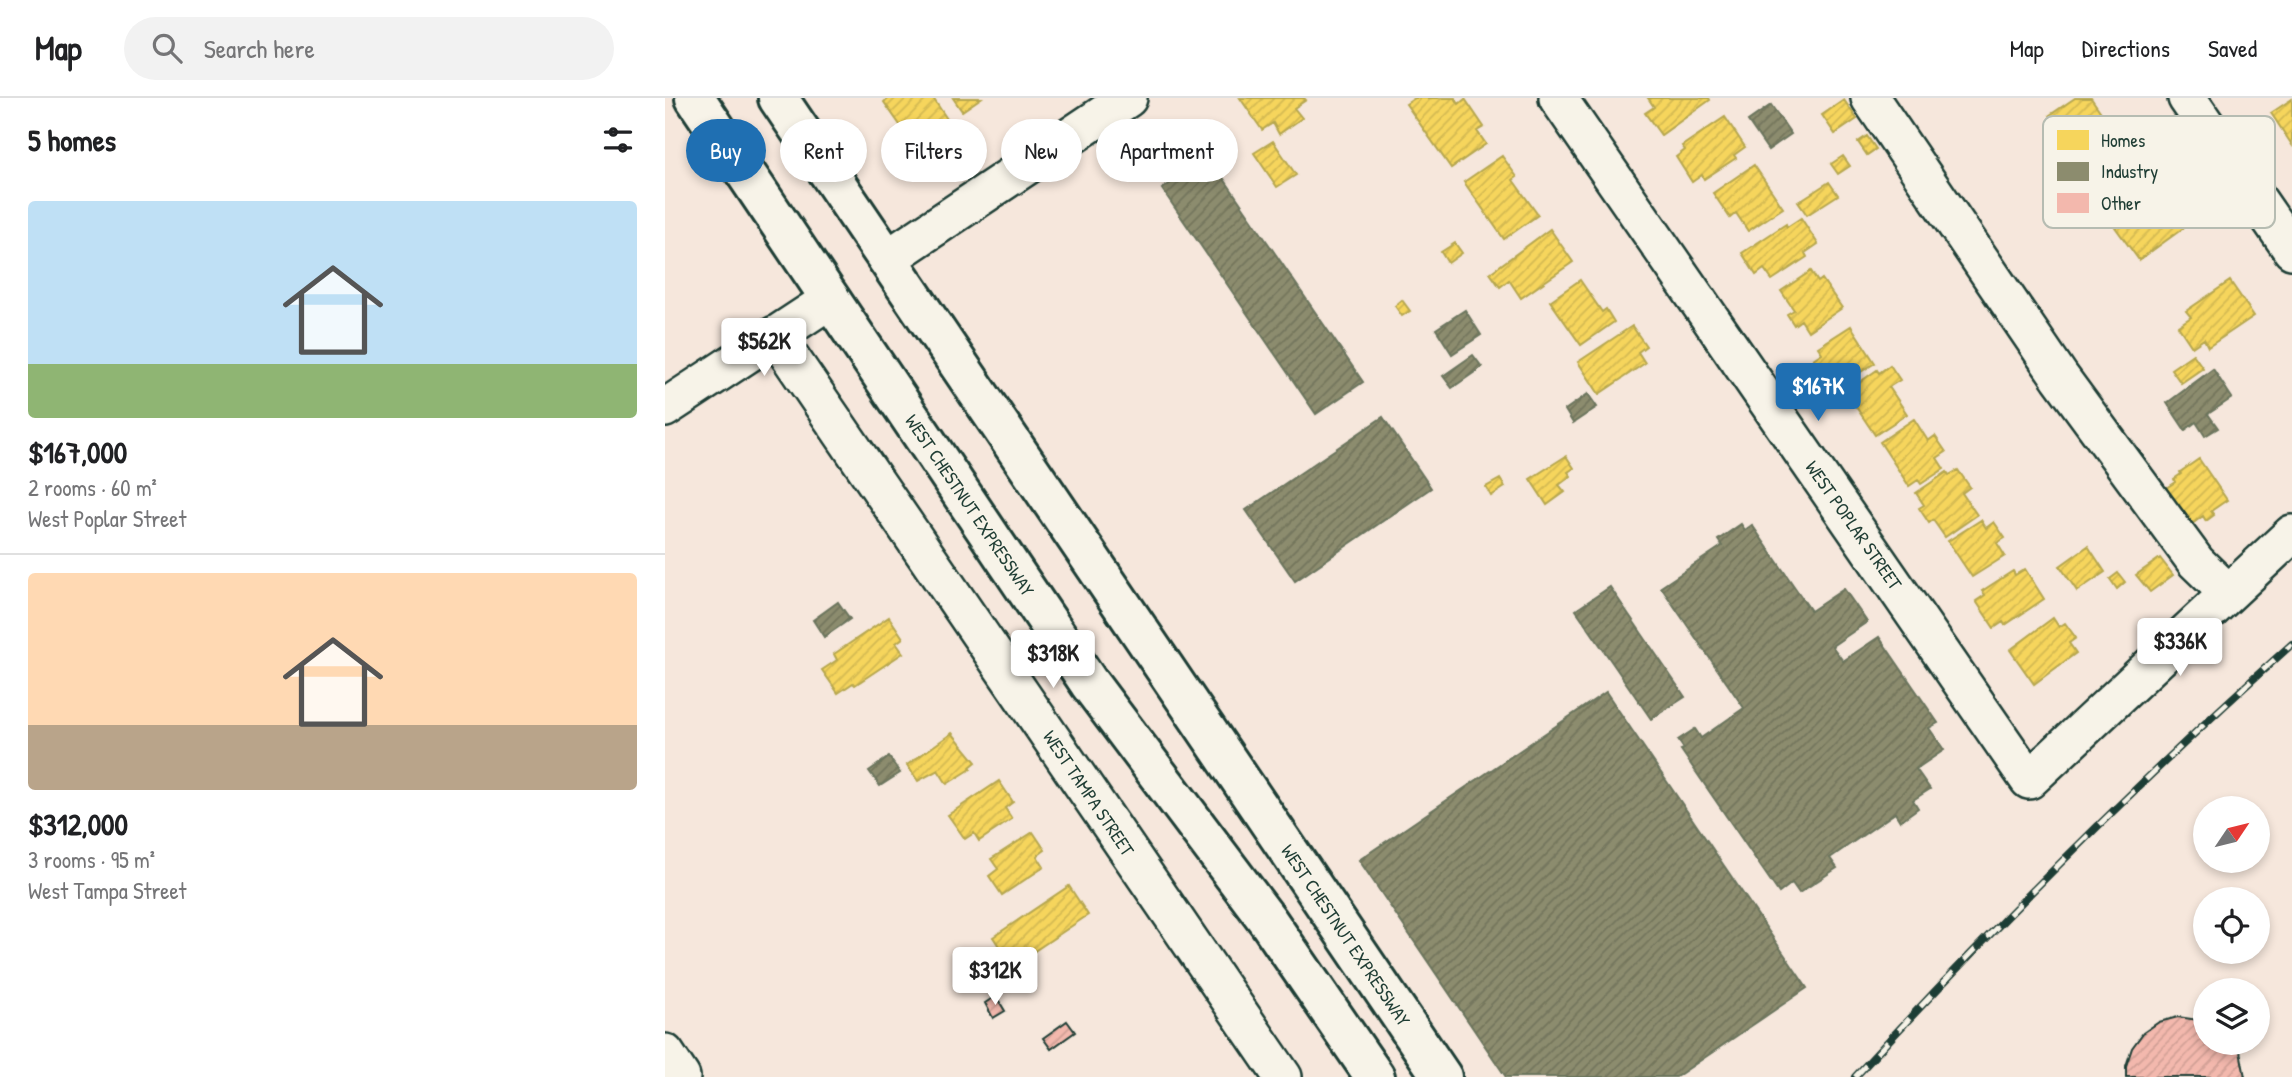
<!DOCTYPE html>
<meta charset="utf-8">
<style>
body{margin:0;font-family:"Patrick Hand",sans-serif;background:#f2f2f2;color:#202124;height:100vh;display:flex;flex-direction:column;font-size:26px;white-space:nowrap}
*{box-sizing:border-box;margin:0}
p{font-size:23px;color:#757577}
.icon{flex:none;width:38px;height:38px;fill:none;stroke:currentColor;stroke-width:2;stroke-linecap:round;stroke-linejoin:round}
.map{position:relative;flex:1;overflow:hidden}
.panel{display:flex;flex-direction:column;background:#fff;width:665px}
.panel>*{flex:none}
.hud{position:absolute;left:21px;top:21px;width:665px;height:63px;display:flex;gap:14px}
.needle{width:46px;rotate:55deg}
.buttons{position:absolute;left:1528px;top:698px;display:grid;gap:14px}
.buttons a{display:grid;place-items:center;width:77px;height:77px;border-radius:50%;background:#fff;box-shadow:0 4px 10px #0003;font-size:35px}
.price{position:absolute;translate:-50% -60px;padding:0 16px;border-radius:7px;background:#fff;color:#222;font-size:23px;line-height:46px;filter:drop-shadow(0 2px 4px #0008)}
.price::after{content:'';position:absolute;left:50%;top:42px;width:21px;height:16px;margin-left:-10px;background:inherit;clip-path:polygon(0 0,100% 0,50% 100%)}
.price.on{background:#1f6fb2;color:#fff}
ul{padding:0;list-style:none}
li{display:grid;align-content:center;gap:14px;height:371px;padding:0 28px}
li+li{border-top:2px solid #e0e0e0}
li span{display:grid;place-items:center;height:217px;border-radius:7px;color:#555}
li>.icon{margin-inline-start:auto}
span .icon{width:126px;height:126px;fill:#fffc;stroke-width:1}
li b{font-size:30px}
h2{display:flex;justify-content:space-between;align-items:center;height:84px;padding:0 28px;font-size:30px}
.pill{padding:0 24px;border-radius:32px;background:#fff;box-shadow:0 4px 10px #0003;font-size:24px;line-height:63px}
.pill.on{background:#1f6fb2;color:#fff}
header{display:flex;align-items:center;gap:42px;box-sizing:border-box;height:98px;padding:0 35px;background:#fff;border-bottom:2px solid #e0e0e0}
header strong{font-size:33px}
nav{display:flex;gap:38px;margin-inline-start:auto;font-size:24px}
.search{width:490px;height:63px;background:#f2f2f2;display:flex;align-items:center;gap:18px;box-sizing:border-box;padding:0 24px;border-radius:38px;color:#757577;font-size:26px}
main{display:flex;flex:1;min-height:0}
.map>svg:first-child{display:block}
.homes{fill:url(#homes-hatch);stroke:#b6a750;stroke-width:2}
.industry{fill:url(#industry-hatch);stroke:#6b745d;stroke-width:2}
.building{fill:url(#building-hatch);stroke:#1f3d34;stroke-width:2}
.lines{fill:none;stroke-linecap:round;stroke-linejoin:round}
.minor-casing{stroke:#1f3d34;stroke-width:42}
.major-casing{stroke:#1f3d34;stroke-width:44}
.minor{stroke:#f7f3e8;stroke-width:37}
.major{stroke:#f7f3e8;stroke-width:38}
.rail-casing{stroke:#1f3d34;stroke-width:8}
.rail{stroke:#f7f3e8;stroke-width:5;stroke-dasharray:16;stroke-linecap:butt}
.labels{text-anchor:middle;dominant-baseline:central;stroke-width:7;stroke-linejoin:round;paint-order:stroke}
.street-label{font-size:19px;fill:#1f3d34;stroke:#f7f3e8}
.key{fill:#f7f3e8;stroke:#b6bcb2;stroke-width:2}
.key-label{font-size:19px;fill:#1f3d34}
</style>
<header>
<strong>Map</strong>
<div class="search"><svg class="icon" aria-label="search" viewBox="0 0 24 24"><circle cx="10" cy="10" r="6"/><path d="M15 15l6 6"/></svg>Search here</div>
<nav><a>Map</a><a>Directions</a><a>Saved</a></nav>
</header>
<main>
<section class="panel">
<h2>5 homes<svg class="icon" aria-label="filters" viewBox="0 0 24 24"><path d="M4 7h16M4 17h16"/><circle cx="9" cy="7" r="2"/><circle cx="15" cy="17" r="2"/></svg></h2>
<ul>
<li><span style="background:linear-gradient(#bfe0f5 75%,#8fb573 0)"><svg class="icon" aria-label="home" viewBox="0 0 24 24"><path d="M3 11l9-7 9 7M6 9v11h12V9"/></svg></span><div><b>$167,000</b><p>2 rooms · 60 m²</p><p>West Poplar Street</p></div></li>
<li><span style="background:linear-gradient(#ffd9b3 70%,#b9a48a 0)"><svg class="icon" aria-label="home" viewBox="0 0 24 24"><path d="M3 11l9-7 9 7M6 9v11h12V9"/></svg></span><div><b>$312,000</b><p>3 rooms · 95 m²</p><p>West Tampa Street</p></div></li>
</ul>
</section>
<div class="map">
<svg width="1627" height="979" viewBox="0 0 1627 979">
<defs>
<pattern id="homes-hatch" width="6" height="6" patternUnits="userSpaceOnUse" patternTransform="scale(1.75)"><rect width="6" height="6" fill="#f6d55c"/><path d="M-1 1l2-2M0 6l6-6M5 7l2-2" fill="none" stroke="#d2b851"/></pattern>
<pattern id="industry-hatch" width="6" height="6" patternUnits="userSpaceOnUse" patternTransform="scale(1.75)"><rect width="6" height="6" fill="#8c8c6e"/><path d="M-1 1l2-2M0 6l6-6M5 7l2-2" fill="none" stroke="#72745b"/></pattern>
<pattern id="building-hatch" width="6" height="6" patternUnits="userSpaceOnUse" patternTransform="scale(1.75)"><rect width="6" height="6" fill="#f3b8ad"/><path d="M-1 1l2-2M0 6l6-6M5 7l2-2" fill="none" stroke="#d09f95"/></pattern>
</defs>
<rect width="100%" height="100%" fill="#f6e7dc"/>
<filter id="ink" filterUnits="userSpaceOnUse"><feTurbulence type="fractalNoise" baseFrequency=".0143" numOctaves="2"/><feDisplacementMap in="SourceGraphic" scale="14" xChannelSelector="R" yChannelSelector="G"/><feConvolveMatrix kernelMatrix="1 2 1 2 8 2 1 2 1" color-interpolation-filters="sRGB"/></filter>
<g filter="url(#ink)">
<path class="homes" d="M223,0H268L284,24L281,27L286,35L257,55L251,46L249,47L219,4Z
M288,0H316L297,13Z
M575,0H639L641,2L629,10L637,20L614,36L608,25L597,32Z
M750,0H790L794,6L800,1L819,29L812,33L821,46L786,70L741,6Z
M983,0H1044L1045,2L996,37L980,15L989,9Z
M1410,0H1426L1448,32L1413,57L1385,17Z
M1627,1V47L1606,15Z
M1179,2L1192,21L1170,36L1157,17Z
M1060,19L1080,49L1069,57L1071,60L1039,81L1037,77L1027,84L1011,59L1020,52L1017,48Z
M1202,38L1211,51L1202,57L1193,44Z
M608,43L631,77L612,89L589,55Z
M837,58L852,79L848,82L873,117L839,141L799,84Z
M1178,58L1185,68L1173,76L1166,66Z
M1089,67L1118,110L1083,133L1071,115L1065,120L1048,95Z
M1164,84L1173,97L1142,117L1133,104Z
M1492,99L1503,114L1510,108L1524,126L1474,162L1450,129Z
M1136,120L1153,146L1140,155L1142,159L1107,182L1099,171L1091,177L1077,155L1121,126L1122,129Z
M885,131L908,164L856,200L844,182L835,189L825,175Z
M790,145L797,155L783,165L776,154Z
M1146,173L1153,184L1157,181L1177,210L1143,233L1136,222L1129,227L1122,216L1129,212L1116,193Z
M915,182L937,214L941,211L949,224L916,247L885,203Z
M1565,183L1589,218L1543,249L1539,241L1527,249L1513,228L1526,219L1521,213Z
M737,202L745,213L737,218L730,208Z
M967,228L981,248L973,254L980,265L934,296L913,264Z
M1186,228L1210,265L1177,286L1174,282L1165,287L1148,261L1157,255L1153,249Z
M1528,256L1538,270L1516,285L1506,271Z
M1225,267L1235,282L1224,289L1242,316L1210,337L1181,294L1212,272L1214,275Z
M1249,321L1263,343L1270,338L1281,354L1272,360L1279,371L1256,386L1253,382L1244,388L1215,344Z
M901,358L909,370L903,374L906,378L894,387L900,394L882,407L865,381Z
M1534,361L1562,402L1546,413L1549,417L1541,423L1538,418L1527,426L1516,410L1503,419L1489,398L1510,384L1509,381L1516,376L1515,374Z
M1293,372L1305,389L1297,395L1312,417L1280,439L1268,422L1264,425L1254,410L1259,407L1251,395L1282,374L1284,377Z
M835,381L840,389L826,398L821,389Z
M1316,422L1321,430L1329,424L1340,440L1332,445L1340,458L1307,479L1283,443Z
M1423,448L1440,474L1412,493L1395,468Z
M1495,460L1508,477L1485,494L1471,477Z
M1360,471L1379,501L1340,527L1338,524L1329,530L1311,503L1320,497L1317,493L1348,473L1350,477Z
M1453,475L1460,484L1452,491L1445,481Z
M224,519L238,540L231,545L238,555L190,587L188,585L173,595L157,572L172,562L169,556Z
M1388,520L1394,529L1400,525L1411,540L1404,545L1411,555L1369,586L1345,552Z
M287,635L311,664L305,669L306,671L282,686L273,672L253,683L242,667Z
M334,683L348,704L340,710L347,721L314,743L309,735L300,741L283,717Z
M368,734L380,752L372,758L379,769L337,797L324,778L333,771L326,761Z
M404,788L423,817L347,868L328,839Z"/>
<path class="industry" d="M1106,7L1126,36L1103,52L1083,23Z
M544,59L698,284L651,316L497,91Z
M800,212L816,237L787,256L771,231Z
M808,257L817,269L787,290L778,278Z
M1548,271L1567,300L1543,316L1553,330L1540,338L1531,324L1520,332L1502,305Z
M923,296L932,309L908,325L900,312Z
M718,319L766,390L630,483L581,412Z
M1076,426L1080,432L1087,427L1146,513L1179,491L1202,524L1167,548L1178,563L1214,539L1273,625L1264,630L1279,652L1251,671L1265,691L1248,702L1253,710L1235,723L1230,715L1165,760L1172,770L1134,795L1127,785L1114,795L1016,652L1019,651L1013,642L1030,631L1036,640L1079,610L996,489L1057,448L1053,442Z
M945,489L1020,599L986,621L911,512Z
M173,504L185,521L159,539L148,522Z
M941,594L1142,890L1011,979H841L694,762Z
M224,659L235,675L215,688L204,673Z"/>
<path class="building" d="M331,898L340,913L328,920L320,905Z
M1513,919L1540,923V945H1569L1575,953L1580,979H1461V968L1467,950L1478,935L1494,924Z
M402,923L410,934L386,951L378,940Z"/>
<g class="lines">
<defs>
<path id="minor" d="M893,0L1364,682L1627,436
M1205,0L1395,279L1531,464L1563,495
M1522,0L1627,152
M222,161L463,0
M110,237L618,979
M0,310L166,201
M0,955L16,979"/>
<path id="major" d="M30,0L424,585L603,823L710,979
M113,0L777,979"/>
</defs>
<use href="#minor" class="minor-casing"/>
<use href="#major" class="major-casing"/>
<use href="#minor" class="minor"/>
<use href="#major" class="major"/>
<defs>
<path id="rail" d="M1190,979C1329,828 1474,683 1627,546"/>
</defs>
<use href="#rail" class="rail-casing"/>
<use href="#rail" class="rail"/>
</g>
</g>
<g class="labels">
<g class="street-label">
<text transform="translate(305 407) rotate(56)">WEST CHESTNUT EXPRESSWAY</text>
<text transform="translate(1189 427) rotate(55)">WEST POPLAR STREET</text>
<text transform="translate(424 695) rotate(56)">WEST TAMPA STREET</text>
<text transform="translate(681 837) rotate(56)">WEST CHESTNUT EXPRESSWAY</text>
</g>
</g>
<rect x="1378" y="18" width="232" height="112" rx="10" class="key"/>
<rect x="1392" y="32" width="32" height="20" fill="#f6d55c"/>
<rect x="1392" y="64" width="32" height="19" fill="#8c8c6e"/>
<rect x="1392" y="95" width="32" height="20" fill="#f3b8ad"/>
<g class="key-label">
<text x="1436" y="49">Homes</text>
<text x="1436" y="80">Industry</text>
<text x="1436" y="112">Other</text>
</g>
</svg>
<div class="buttons">
<a><svg class="needle" viewBox="-14 -14 28 28"><path d="M0-13l5 13h-10z" fill="#e53935"/><path d="M0 13l5-13h-10z" fill="#757577"/></svg></a>
<a><svg class="icon" aria-label="locate" viewBox="0 0 24 24"><circle cx="12" cy="12" r="6"/><path d="M12 2v4M12 18v4M2 12h4M18 12h4"/></svg></a>
<a><svg class="icon" aria-label="layers" viewBox="0 0 24 24"><path d="M12 4l9 5-9 5-9-5zM3 14l9 5 9-5"/></svg></a>
</div>
<b class="price" style="left:99px;top:280px">$562K</b>
<b class="price on" style="left:1153px;top:325px">$167K</b>
<b class="price" style="left:1515px;top:580px">$336K</b>
<b class="price" style="left:388px;top:592px">$318K</b>
<b class="price" style="left:330px;top:909px">$312K</b>
<div class="hud">
<a class="pill on">Buy</a>
<a class="pill">Rent</a>
<a class="pill">Filters</a>
<a class="pill">New</a>
<a class="pill">Apartment</a>
</div>
</div>
</main>
